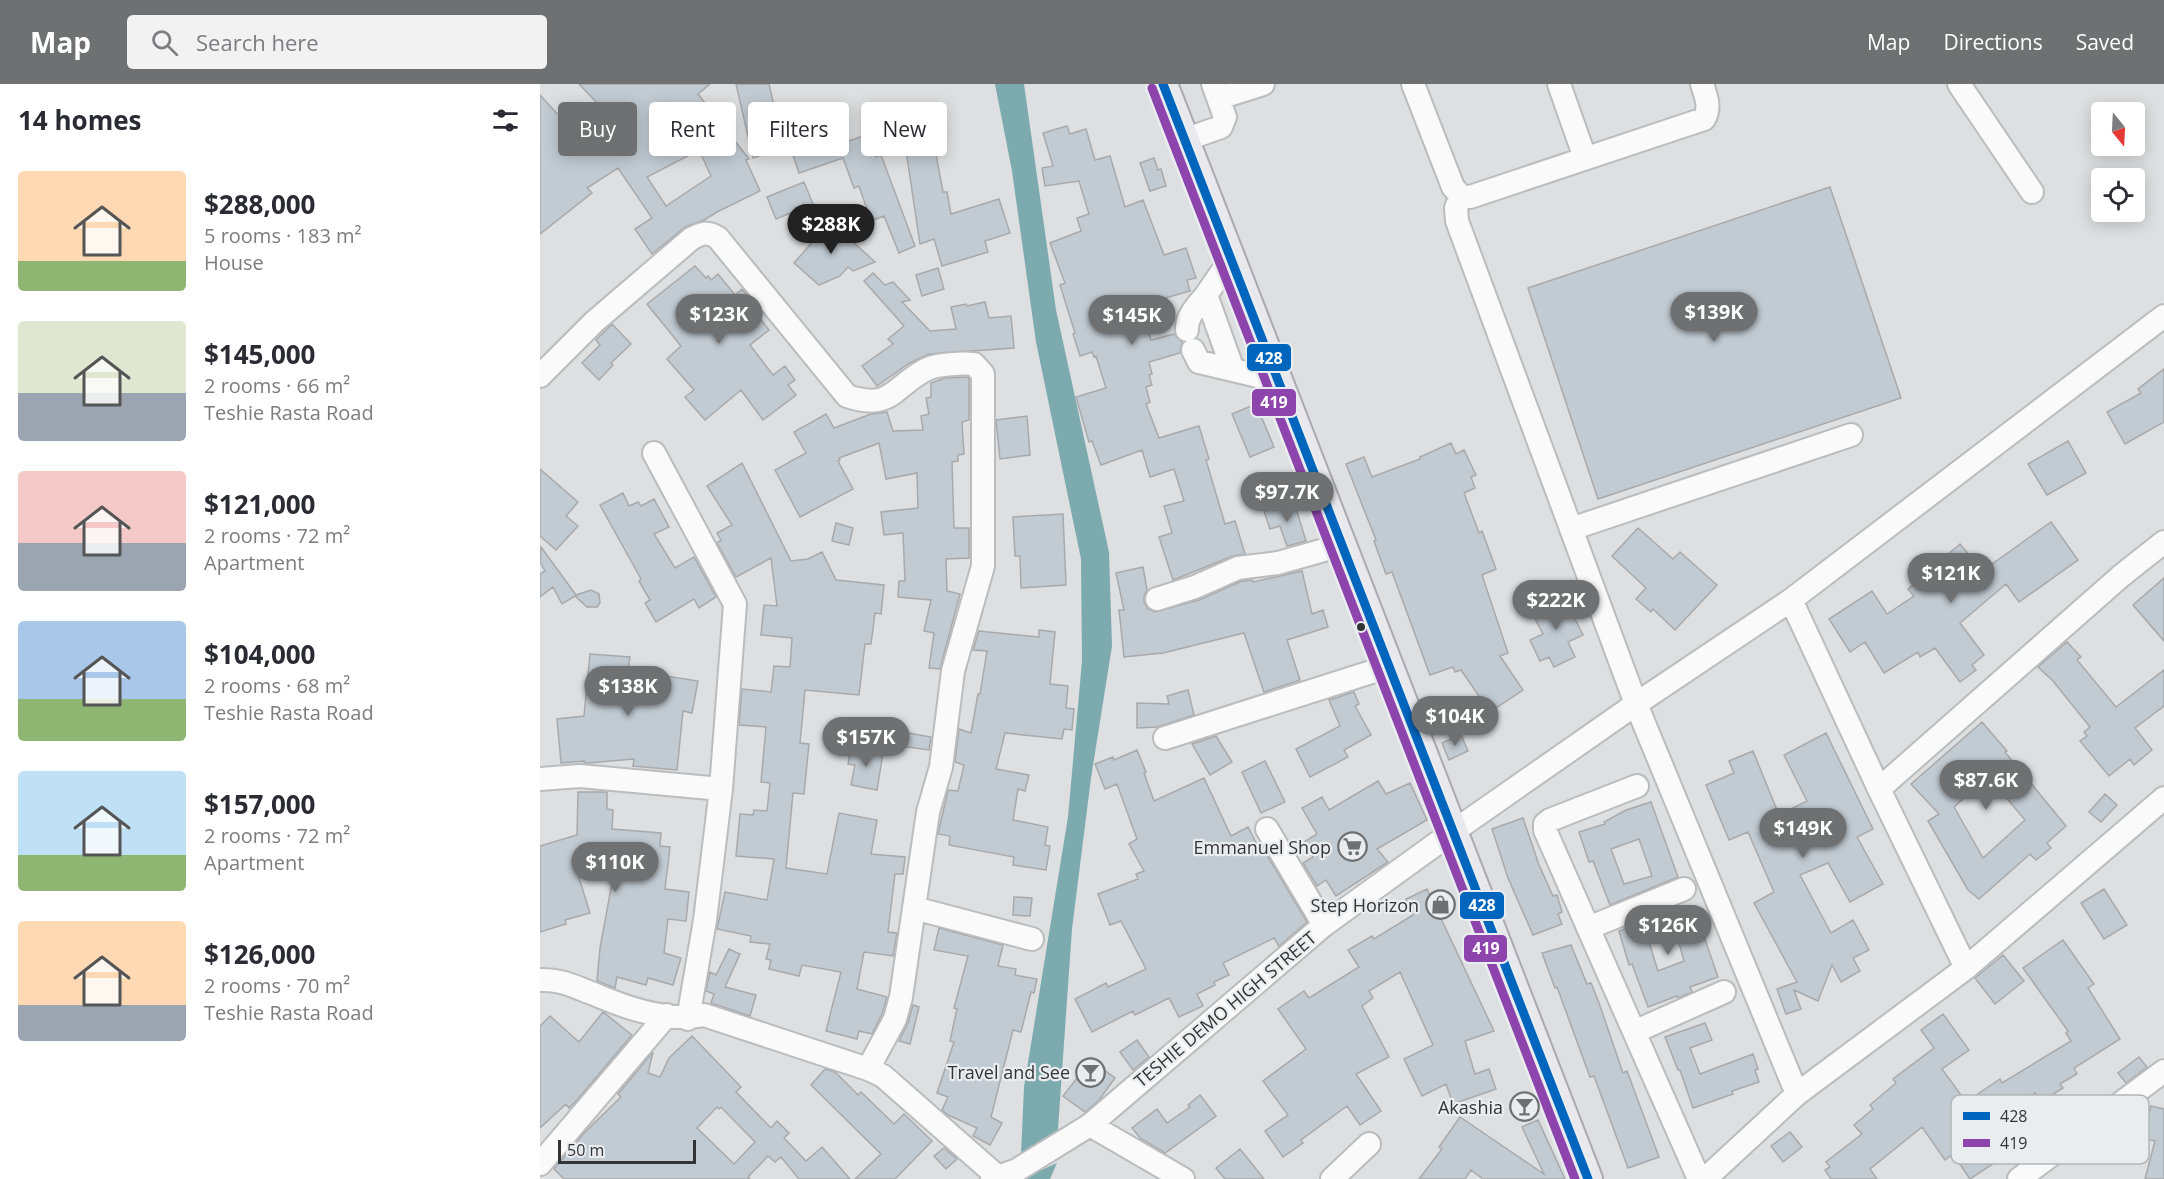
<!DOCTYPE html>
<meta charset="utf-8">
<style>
body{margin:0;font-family:"Open Sans",sans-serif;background:#f2f2f3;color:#2b2b33;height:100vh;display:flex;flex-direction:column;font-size:22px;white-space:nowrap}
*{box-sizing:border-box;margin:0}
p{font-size:20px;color:#7c7c81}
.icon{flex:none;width:33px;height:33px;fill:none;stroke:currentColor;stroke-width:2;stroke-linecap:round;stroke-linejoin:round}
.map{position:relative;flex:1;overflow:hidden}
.side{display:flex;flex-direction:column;background:#fff;width:540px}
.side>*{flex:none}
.banner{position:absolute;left:18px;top:18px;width:570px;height:54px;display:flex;gap:12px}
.needle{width:39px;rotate:162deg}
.fabs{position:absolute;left:1551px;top:18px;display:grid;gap:12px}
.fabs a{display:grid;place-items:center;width:54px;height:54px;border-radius:6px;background:#fff;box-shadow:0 3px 15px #0003;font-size:30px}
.scale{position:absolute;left:18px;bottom:15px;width:138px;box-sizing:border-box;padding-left:6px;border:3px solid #333435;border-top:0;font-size:16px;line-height:21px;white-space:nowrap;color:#333435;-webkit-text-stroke:4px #eaedf0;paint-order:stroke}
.price{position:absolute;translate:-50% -51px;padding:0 14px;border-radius:21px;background:#6e7071;color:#fff;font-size:20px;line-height:39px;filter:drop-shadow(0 2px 3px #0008)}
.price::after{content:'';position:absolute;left:50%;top:36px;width:18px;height:14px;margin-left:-9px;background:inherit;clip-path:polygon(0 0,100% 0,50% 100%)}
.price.current{background:#222;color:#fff}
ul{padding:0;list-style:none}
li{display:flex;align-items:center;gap:18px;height:150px;padding:0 18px}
li span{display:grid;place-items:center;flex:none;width:168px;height:120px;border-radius:6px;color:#555}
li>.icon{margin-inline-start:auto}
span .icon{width:72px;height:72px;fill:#fffc;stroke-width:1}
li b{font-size:26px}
h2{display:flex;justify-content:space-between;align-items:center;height:72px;padding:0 18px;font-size:26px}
.tag{padding:0 21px;border-radius:6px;background:#fff;box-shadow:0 3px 15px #0003;font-size:21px;line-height:54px}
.tag.current{background:#6e7071;color:#fff}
header{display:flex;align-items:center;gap:36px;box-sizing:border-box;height:84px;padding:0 30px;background:#6e7071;color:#fff}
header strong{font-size:28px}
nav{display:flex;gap:33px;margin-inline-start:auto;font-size:21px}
.search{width:420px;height:54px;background:#f2f2f3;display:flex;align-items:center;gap:15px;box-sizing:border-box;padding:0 21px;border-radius:6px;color:#7c7c81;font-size:22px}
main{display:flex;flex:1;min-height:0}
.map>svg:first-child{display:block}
.water{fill:#7caaae}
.building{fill:#c2cbd2;stroke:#a8a9ab;stroke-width:1.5;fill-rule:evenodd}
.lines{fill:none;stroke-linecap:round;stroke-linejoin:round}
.minor-casing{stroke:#babcbd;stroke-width:26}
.major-casing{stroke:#aaa9b2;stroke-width:32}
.minor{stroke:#fafafa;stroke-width:22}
.major{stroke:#e9e8ec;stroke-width:28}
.bus-1-casing{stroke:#eaedf0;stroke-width:14}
.bus-2-casing{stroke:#eaedf0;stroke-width:14}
.bus-1{stroke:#0065bd;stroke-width:9}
.bus-2{stroke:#8e44ad;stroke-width:9}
.bus-dot{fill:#333435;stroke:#eaedf0;stroke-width:2}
.labels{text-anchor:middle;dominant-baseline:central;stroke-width:4.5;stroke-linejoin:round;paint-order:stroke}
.poi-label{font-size:18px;fill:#333435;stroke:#eaedf0;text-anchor:end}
.street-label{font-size:18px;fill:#333435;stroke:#eaedf0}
.key{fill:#eaedf0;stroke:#b3b6b8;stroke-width:1.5}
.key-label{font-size:16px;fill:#333435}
.line-badge{stroke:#eaedf0;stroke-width:2}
.badge-label{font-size:16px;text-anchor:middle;font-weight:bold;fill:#fff}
</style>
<header>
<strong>Map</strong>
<div class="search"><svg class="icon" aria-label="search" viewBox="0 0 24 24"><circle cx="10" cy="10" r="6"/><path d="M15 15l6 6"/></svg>Search here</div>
<nav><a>Map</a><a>Directions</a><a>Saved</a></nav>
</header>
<main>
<section class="side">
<h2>14 homes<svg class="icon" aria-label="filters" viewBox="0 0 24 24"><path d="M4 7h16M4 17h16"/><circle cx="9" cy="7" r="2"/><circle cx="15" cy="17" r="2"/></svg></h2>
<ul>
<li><span style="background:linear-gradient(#ffd9b3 75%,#8fb573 0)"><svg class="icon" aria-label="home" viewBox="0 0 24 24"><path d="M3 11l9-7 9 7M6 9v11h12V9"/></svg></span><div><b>$288,000</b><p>5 rooms · 183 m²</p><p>House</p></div></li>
<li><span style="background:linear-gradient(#dfe7d0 60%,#9aa5b1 0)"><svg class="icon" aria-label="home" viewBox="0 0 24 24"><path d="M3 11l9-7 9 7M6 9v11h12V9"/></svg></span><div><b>$145,000</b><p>2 rooms · 66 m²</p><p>Teshie Rasta Road</p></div></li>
<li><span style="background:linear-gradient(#f6c9c9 60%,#9aa5b1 0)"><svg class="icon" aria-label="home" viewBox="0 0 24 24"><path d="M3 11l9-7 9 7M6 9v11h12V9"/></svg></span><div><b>$121,000</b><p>2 rooms · 72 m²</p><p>Apartment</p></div></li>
<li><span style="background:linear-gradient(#a9c7e8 65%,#8fb573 0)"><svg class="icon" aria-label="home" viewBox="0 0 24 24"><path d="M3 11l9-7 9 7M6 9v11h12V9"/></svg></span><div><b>$104,000</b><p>2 rooms · 68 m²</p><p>Teshie Rasta Road</p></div></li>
<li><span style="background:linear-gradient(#bfe0f5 70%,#8fb573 0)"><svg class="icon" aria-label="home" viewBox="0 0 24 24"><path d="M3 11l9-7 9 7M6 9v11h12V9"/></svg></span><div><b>$157,000</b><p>2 rooms · 72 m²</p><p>Apartment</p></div></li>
<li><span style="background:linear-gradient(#ffd9b3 70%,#9aa5b1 0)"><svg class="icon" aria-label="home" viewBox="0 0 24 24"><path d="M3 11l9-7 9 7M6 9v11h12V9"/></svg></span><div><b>$126,000</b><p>2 rooms · 70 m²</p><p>Teshie Rasta Road</p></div></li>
</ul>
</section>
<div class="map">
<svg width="1624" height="1095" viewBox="0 0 1624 1095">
<rect width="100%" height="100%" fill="#dddfe1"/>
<path class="water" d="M455,0H484L516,226L569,468L572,562L551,694L532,845L517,1059L481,1070L484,1003L528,733L542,577L541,475L496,258L472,87Z
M517,1079L510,1095H481Z"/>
<path class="building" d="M39,0H170L158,10L209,75L206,76L220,107L177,128L164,136L145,143L112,170L95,145L112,134L78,84L47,104L52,109L0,150V11L23,36L20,39L46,70L83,46ZM159,66L171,92L126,122L107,93Z
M196,0H229L235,26L221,29L234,67L213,74Z
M527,42L530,50L546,45L555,76L570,72L585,123L603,116L624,171L646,164L656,194L647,196L650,207L601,221L611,256L634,250L642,258L640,269L609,278L612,290L609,291L612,301L606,303L610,318L606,320L619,354L659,342L669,375L666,376L685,440L695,437L705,470L693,472L633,496L619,453L632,449L624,422L644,417L634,385L610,393L602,366L561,381L552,357L549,358L536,313L566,304L556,272L554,273L552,268L540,272L533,250L535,249L520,201L525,199L510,159L541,147L537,134L549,130L539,97L505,102L502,84L513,82L503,49Z
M304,43L309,57L328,50L336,73L341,71L375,162L359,169L344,132L331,137L319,102L314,104L303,74L259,89L250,62Z
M392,49L403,108H407L411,130L459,115L470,149L445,157L448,168L402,182L394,155L380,160L364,53Z
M614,74L618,86L621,85L626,102L610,107L600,79Z
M264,98L273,120L236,135L227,113Z
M1290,103L1361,314L1058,415L988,204Z
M288,135L335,178L313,187L308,183L300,192L279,201L254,179L276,154L274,151Z
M155,182L166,194L168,192L171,196L178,190L195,211L202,205L222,229L218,232L229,246L210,261L233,291L245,282L255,296L248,301L256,311L223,336L201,306L165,336L145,313L154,306L127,275L141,262L107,220Z
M398,184L404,205L382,212L376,191Z
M333,189L345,201L353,198L370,216L362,218L390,247L416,245L411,223L426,220L427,222L445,218L449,234L471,232L474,264L389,270L368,280L337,302L322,282L353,260L348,255L364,242L324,197Z
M72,240L91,260L71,279L73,281L59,296L42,279L60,261L56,256Z
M1624,285V338L1585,360L1567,328L1601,309L1598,305Z
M428,293L429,295V336L422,338L424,370L418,371V377L412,378L414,444H429V474L406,475L407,507L420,510L400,585L389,584L394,549L384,547L391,516L358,513L359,497H365L363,449L344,451L341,428L378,424L377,389L346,395L339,359L334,361L299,374L300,376L298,377L313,405L260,433L235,386L266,369L254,348L286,330L294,344L331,330L347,328L353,347L383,346L381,332L389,330L386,314L391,313V299L405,294Z
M716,320L734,363L710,373L692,330Z
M487,332L490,371L460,375L456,336Z
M1528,357L1546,389L1507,411L1488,380Z
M911,359L916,370L924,366L936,391L931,393L935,404L924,409L939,449L942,447L956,485L942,491L968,569L960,572L983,606L950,628L921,586L915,588L913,583L890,591L852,488L846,490L834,457L836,456L806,380L824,373L832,393L880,375V373Z
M202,379L251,477L268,475L282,468L296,496L344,501L341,530L335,529L331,560H325L319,611L265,606L260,659L269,660L264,710L253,709L246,784L287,790L299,729L337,736L331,770L365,773L363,790H355L348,848L357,849L353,872L324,868L317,905L347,913L342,930L332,950L319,947L317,955L286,947L301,888L262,881L259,892L229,885L231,876L226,875L230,860L210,858L211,852L177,845L185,808L227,816L234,775L196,772L200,730L213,731L214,726L227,727L230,699L221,698L226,643L199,641L202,605L231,608L234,582L250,583L252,554L221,551L224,521L237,522L231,474L196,493L177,459L181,456L177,449L192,441L167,402Z
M0,385L38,418L26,432L38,442L16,466L0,452Z
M83,409L89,422L98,418L101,422L114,415L129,443L114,450L135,484L154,473L176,513L159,524L154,515L116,538L105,519L110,516L99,497L101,495L60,421Z
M754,418L766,457L747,462L740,442L730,445L724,427Z
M523,430L526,501L481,504L480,472H475L473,433Z
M1511,438L1538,476L1479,518L1466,500L1420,539L1444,571L1432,581L1436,586L1420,598L1395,564L1380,573L1378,568L1344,589L1325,558L1310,568L1289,535L1332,507L1347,530L1374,512L1368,505L1420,460L1439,482L1440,480L1445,485Z
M296,439L313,444L309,461L292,457Z
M1098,444L1133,475L1140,468L1177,501L1135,546L1113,525L1111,528L1096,515L1106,504L1072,472Z
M1,463L36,511L51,506L59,510L60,519L57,523H47L35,512L22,520L13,503L0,513V490L5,487L0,478Z
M603,483L607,506L604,512V518L608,525L615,528L659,516L702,497L712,496L713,498L762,487L772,530L783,526L788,543L747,556L760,596L724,608L704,549L623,569L584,573L579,526H584L576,489Z
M1624,494V557L1593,521Z
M1023,511L1043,551L1028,558L1035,573L1014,583L1009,573L1000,577L990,556L1003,550L991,527Z
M499,546L515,548L510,600L528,602L526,624L534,625L532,646L524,645L522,655L465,649L456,685L489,691L485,707L478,705L473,736L508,743L505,761L510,762L506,786L473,781L474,773L409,761L410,752L398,750L408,706L418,707L424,681L415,678L419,645L431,649L438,610H440L447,567L433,566L439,547L499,553Z
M1527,558L1541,573L1537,576L1576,623L1624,586V622L1595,644L1612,666L1594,681L1590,675L1569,692L1540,657L1547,652L1544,648L1550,643L1513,597L1498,583Z
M50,570L90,573L88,586L158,597L152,629L143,627L137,686L93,682L94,675L48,679H44V677L21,679L17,635L44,632Z
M648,606L654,631L617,643L597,644V619L629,620L627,612Z
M814,608L819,620L815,622L831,651L804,666L808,673L770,693L756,665L800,642L789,616Z
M290,638L313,640L311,662L288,660Z
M1442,638L1467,667L1465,668L1526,742L1507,759L1511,764L1496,776L1490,770L1439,815L1428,806L1388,737L1399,730L1371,700ZM1449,693L1485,736L1443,774L1414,723Z
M363,648L391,653L389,666L361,662Z
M1286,649L1333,745L1317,753L1343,800L1310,818L1288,779L1260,791L1291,849L1313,836L1329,866L1313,874L1320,887L1301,898L1292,881L1278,917L1254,906L1261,925L1246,930L1237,905L1257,898L1214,819L1234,808L1208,748L1189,756L1166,701L1194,689L1189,677L1213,667L1239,731L1267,717L1244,671Z
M921,651L928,667L909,676L902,659Z
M676,652L692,678L670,691L652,660Z
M311,663L343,669L337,706L311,701L315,681L308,680Z
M597,666L606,688L604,689L614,717L664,694L691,752L708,743L722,770L725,768L767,838L739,862L734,854L683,879L689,891L674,898L675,901L657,910L663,922L639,933L629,914L595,931L593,927L552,948L535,915L566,899L568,903L606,885L581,837L570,841L558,810L598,795L596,790L604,787L589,760L597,755L577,700L565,705L555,680L573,673L574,676Z
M725,677L745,718L721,729L702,688Z
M838,697L846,710L870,699L887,736L837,765L848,778L796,812L786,796L777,802L763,779L773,773L764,758L777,750L762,724L782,713L789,726Z
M38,708H67V725L73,726L72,745L121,749L120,762L130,763L125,805L149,808L146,837L128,835L124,869L141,874L133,901L108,894L106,901L77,893L75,904L57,897L60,864L74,788L36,784L50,829L25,836L26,840L0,848V762L37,751Z
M1565,710L1577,721L1561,738L1549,728Z
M1111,718L1138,793L1070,821L1053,777L1049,778L1039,748L1065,740L1064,738L1086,726ZM1099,755L1112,792L1084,800L1071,765Z
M983,734L999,781L1013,812L1017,811L1022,828L1018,830L1022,840L993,851L968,794L952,745Z
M887,805L954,947L925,957L935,990L949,985L956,1005L913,1020L906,1000L882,1012L864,975L893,961L860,888L829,907L833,914L822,922L849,973L816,990L841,1027L820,1041L807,1022L761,1056L763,1059L743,1073L725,1047L748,1031L723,997L766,965L738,925L764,907L769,914L819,883L808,866L832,852L834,855L873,831L866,815Z
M1564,805L1587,841L1564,855L1541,819Z
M474,813L492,814L490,832L473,831Z
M1151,825L1156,842L1160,841L1178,893L1150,903L1152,908L1138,914L1137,912L1108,923L1092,880L1089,881L1079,847L1103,839L1102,837L1116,831L1117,834ZM1136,848L1144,877L1118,887L1109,858Z
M399,844L463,861L458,882L476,885L475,891L497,895L494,909L491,908L481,948L473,946L451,1033L462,1039L450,1061L433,1052L437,1044L408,1031L402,1026L408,1013L397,1009L414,958L410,957L417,925L414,924L428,872L394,866Z
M1523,856L1554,900L1548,904L1580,955L1534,984L1537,990L1520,1000L1523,1004L1501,1018L1495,1009L1470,1027L1475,1033L1469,1037L1491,1069L1479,1078L1471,1068L1430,1095L1413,1070L1405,1076L1382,1043L1330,1085L1337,1095H1291L1285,1086L1290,1083L1286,1078L1322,1050L1314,1041L1333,1025L1330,1021L1356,999L1353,995L1394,964L1381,946L1403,930L1429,966L1402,985L1426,1018L1460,995L1462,999L1531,957L1526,949L1528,947L1483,884Z
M1031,861L1047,900L1051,899L1059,919L1083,989L1087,987L1119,1073L1088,1084L1054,992L1050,993L1017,903L1015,904L1002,869Z
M189,865L200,870L185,903L216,911L210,932L171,919L174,910L166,907L170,888L176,891Z
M1463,871L1484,897L1455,920L1435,894Z
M373,921L379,923L370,960L359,957L368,939Z
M63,928L92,951L37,1016L29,1024L26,1020L0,1044V942L10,932L39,958Z
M1165,939L1172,956L1150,964L1160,990L1213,970L1218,985L1215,986L1219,998L1192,1007L1193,1010L1153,1024L1140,986H1138L1125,953Z
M152,952L201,1003L196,1008L231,1044L237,1037L249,1049L244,1054L266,1077L282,1063L310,1095H259L241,1073L235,1078L228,1072L208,1093L210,1095H24L14,1085L45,1048L81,1013L78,1010L113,968L108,989L120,993L129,974ZM177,1023L179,1025L181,1023L215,1058L194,1080L157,1044Z
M597,956L609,973L593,986L580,968Z
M1599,973L1607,983L1586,999L1578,989Z
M551,976L575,994L559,1016L545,1028L523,1012Z
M285,985L295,988L318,1011L321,1008L354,1040L364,1030L392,1057L355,1095H315L341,1070L271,1001Z
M660,1011L676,1032L625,1069L600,1054L592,1044L617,1025L627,1039L650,1023L648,1021Z
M1611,1022L1624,1025V1095H1605L1615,1057L1603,1054Z
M920,1033L1004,1090L982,1043L998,1036L1025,1095H943L931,1086L925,1095H879L902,1065L899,1063Z
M1250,1048L1262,1063L1243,1078L1231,1062Z
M404,1064L417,1075L406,1085L394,1072Z
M700,1065L724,1095H685L676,1084Z"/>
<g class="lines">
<defs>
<path id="minor" d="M873,0L913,103L921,112L930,113L1164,35C1171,23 1166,13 1162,0
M1019,0L1045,74
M1419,0L1492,108
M679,14L723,0
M644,56L681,43L685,33L673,0
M921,112L916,124L917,137L1096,620L1257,1010
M690,176L666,211L693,286L738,297
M647,246C646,232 658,221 666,211
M653,266L659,278L693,286
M0,292L54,238L151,155C162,149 167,147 178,154L307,312C352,327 352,303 387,285C397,280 423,279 434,280L443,290V482L413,587L401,683L388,728L361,913L355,935L328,985
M114,369L195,520L181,705L165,836L148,935
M1031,445L1311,351
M617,515L655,503L698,484L738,479L802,461
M1251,516L1339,705L1426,884
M625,654L850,582
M0,695L40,692L181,705
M1097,702L1010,736L1005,740V746L1159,1095
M1339,705L1581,492L1624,458
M727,745L784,841
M374,824L492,855
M1048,844L1144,805
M0,896C21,895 35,903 54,910C86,924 129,939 164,931L328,985L343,992L458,1093
M1094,948L1184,908
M550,1041L643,1095
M0,1080L127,931
M452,1095L477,1086L550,1041L784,841L914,747L1096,620L1251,516L1624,232
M792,1095L829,1060
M1165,1095L1257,1010L1426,884L1624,714
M1479,1095L1624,987"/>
<path id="major" d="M623,0L1048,1095"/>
</defs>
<use href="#minor" class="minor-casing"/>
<use href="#major" class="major-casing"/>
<use href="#minor" class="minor"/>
<use href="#major" class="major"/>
<defs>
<path id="bus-1" d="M623,0L1048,1095"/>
<path id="bus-2" d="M612,4L1035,1095"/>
</defs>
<use href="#bus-1" class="bus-1-casing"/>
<use href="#bus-2" class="bus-2-casing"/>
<use href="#bus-1" class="bus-1"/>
<use href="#bus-2" class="bus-2"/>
</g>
<defs>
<symbol id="supermarket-ring" viewBox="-11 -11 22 22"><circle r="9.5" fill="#eaedf0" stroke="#6e7071" stroke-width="1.5"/><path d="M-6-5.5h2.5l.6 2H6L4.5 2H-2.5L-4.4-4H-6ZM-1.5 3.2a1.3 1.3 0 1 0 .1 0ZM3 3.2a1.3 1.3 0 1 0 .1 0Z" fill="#6e7071"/></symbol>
<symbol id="shop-ring" viewBox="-11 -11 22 22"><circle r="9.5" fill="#eaedf0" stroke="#6e7071" stroke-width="1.5"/><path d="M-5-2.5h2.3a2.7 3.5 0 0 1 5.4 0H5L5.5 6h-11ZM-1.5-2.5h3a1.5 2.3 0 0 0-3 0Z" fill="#6e7071"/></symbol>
<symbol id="bar-ring" viewBox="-11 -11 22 22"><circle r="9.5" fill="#eaedf0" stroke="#6e7071" stroke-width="1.5"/><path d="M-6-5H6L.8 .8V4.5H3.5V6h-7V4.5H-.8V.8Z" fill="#6e7071"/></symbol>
</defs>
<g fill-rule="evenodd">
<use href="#supermarket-ring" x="796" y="746" width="33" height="33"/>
<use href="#shop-ring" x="884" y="804" width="33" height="33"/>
<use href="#bar-ring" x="534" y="972" width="33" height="33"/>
<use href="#bar-ring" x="968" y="1006" width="33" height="33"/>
</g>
<circle class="bus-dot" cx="821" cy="543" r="5"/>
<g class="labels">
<g class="poi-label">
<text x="791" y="763">Emmanuel Shop</text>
<text x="879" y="821">Step Horizon</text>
<text x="530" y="988">Travel and See</text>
<text x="963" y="1023">Akashia</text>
</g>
<g class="street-label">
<text transform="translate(685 925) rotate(-40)">TESHIE DEMO HIGH STREET</text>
</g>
</g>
<rect x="1411" y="1011" width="198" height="69" rx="9" class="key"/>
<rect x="1423" y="1028" width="27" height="8" fill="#0065bd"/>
<rect x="1423" y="1055" width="27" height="8" fill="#8e44ad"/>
<g class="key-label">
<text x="1460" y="1038">428</text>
<text x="1460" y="1065">419</text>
</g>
<g class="line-badge">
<rect x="706" y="259" width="46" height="29" rx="6" fill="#0065bd"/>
<rect x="711" y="304" width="46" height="29" rx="6" fill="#8e44ad"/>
<rect x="919" y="807" width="46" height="29" rx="6" fill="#0065bd"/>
<rect x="923" y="850" width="45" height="29" rx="6" fill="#8e44ad"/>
</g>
<g class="badge-label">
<text x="729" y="280">428</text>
<text x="734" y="324">419</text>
<text x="942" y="827">428</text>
<text x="946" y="870">419</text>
</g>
</svg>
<div class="fabs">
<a><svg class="needle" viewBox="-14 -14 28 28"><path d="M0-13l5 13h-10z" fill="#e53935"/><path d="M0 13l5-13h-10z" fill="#7c7c81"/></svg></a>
<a><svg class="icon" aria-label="locate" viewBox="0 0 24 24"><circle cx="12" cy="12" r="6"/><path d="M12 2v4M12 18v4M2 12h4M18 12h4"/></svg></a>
</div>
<div class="scale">50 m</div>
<b class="price current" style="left:291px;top:171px">$288K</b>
<b class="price" style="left:1174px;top:259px">$139K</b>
<b class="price" style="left:179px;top:261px">$123K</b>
<b class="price" style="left:592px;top:262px">$145K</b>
<b class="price" style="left:747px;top:439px">$97.7K</b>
<b class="price" style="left:1411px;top:520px">$121K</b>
<b class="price" style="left:1016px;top:547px">$222K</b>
<b class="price" style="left:88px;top:633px">$138K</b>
<b class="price" style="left:915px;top:663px">$104K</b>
<b class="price" style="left:326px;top:684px">$157K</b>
<b class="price" style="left:1446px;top:727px">$87.6K</b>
<b class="price" style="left:1263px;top:775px">$149K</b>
<b class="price" style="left:75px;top:809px">$110K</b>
<b class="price" style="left:1128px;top:872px">$126K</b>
<div class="banner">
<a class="tag current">Buy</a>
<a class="tag">Rent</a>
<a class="tag">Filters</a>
<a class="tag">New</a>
</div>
</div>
</main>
